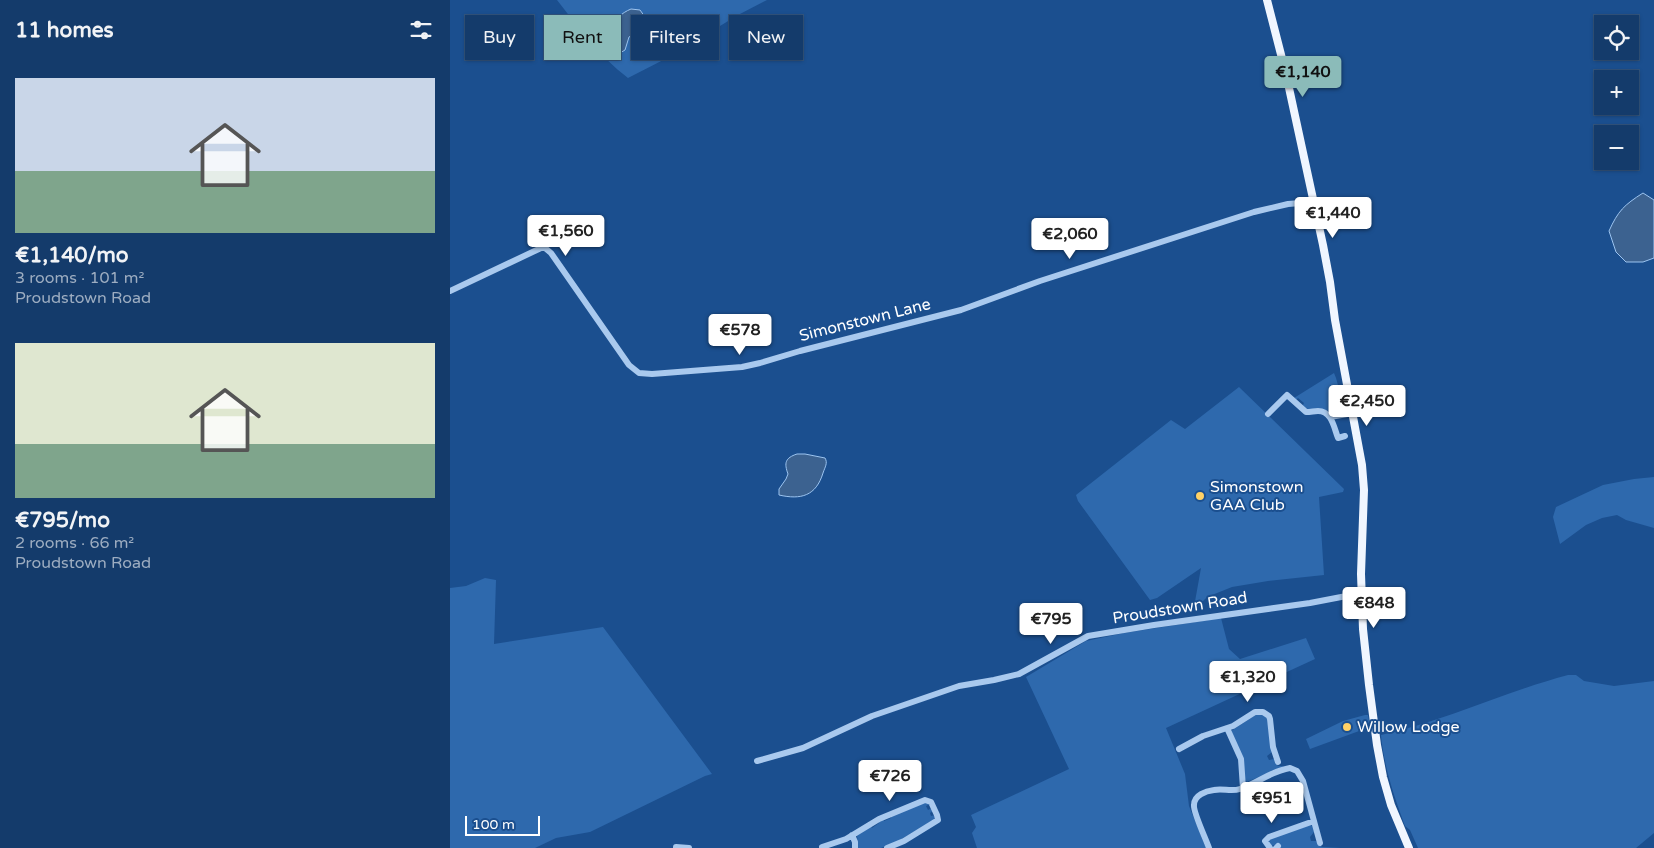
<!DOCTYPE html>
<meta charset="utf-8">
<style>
body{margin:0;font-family:"Varela Round",sans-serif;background:#1d4271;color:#f1f3f6;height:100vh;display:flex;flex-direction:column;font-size:19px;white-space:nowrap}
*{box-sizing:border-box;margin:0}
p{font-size:16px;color:#9dadc1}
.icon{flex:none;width:28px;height:28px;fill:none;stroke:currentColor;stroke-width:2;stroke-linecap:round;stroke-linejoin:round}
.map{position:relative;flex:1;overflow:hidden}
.side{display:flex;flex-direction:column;background:#143b6b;width:450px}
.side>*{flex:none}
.guide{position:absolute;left:15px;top:15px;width:475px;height:45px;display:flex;gap:10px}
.fabs{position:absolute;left:1144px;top:15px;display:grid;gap:10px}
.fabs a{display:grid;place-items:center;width:45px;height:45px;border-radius:0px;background:#143b6b;box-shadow:0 1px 4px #0004,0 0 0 1px #33557e;font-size:25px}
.scale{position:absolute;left:15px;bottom:12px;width:75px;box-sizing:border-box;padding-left:5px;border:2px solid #fff;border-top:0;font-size:14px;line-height:18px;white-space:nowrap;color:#fff;-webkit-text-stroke:4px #1b4f8f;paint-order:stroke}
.price{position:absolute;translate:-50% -42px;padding:0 11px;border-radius:5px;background:#fff;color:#222;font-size:16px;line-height:32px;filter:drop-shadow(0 1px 2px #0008)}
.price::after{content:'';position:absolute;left:50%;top:30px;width:15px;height:11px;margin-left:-8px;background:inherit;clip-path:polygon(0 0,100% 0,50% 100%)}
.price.selected{background:#8bbbb9;color:#111}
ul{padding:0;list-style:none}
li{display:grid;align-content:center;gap:10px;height:265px;padding:0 15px}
li span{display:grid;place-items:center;height:155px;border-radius:0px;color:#555}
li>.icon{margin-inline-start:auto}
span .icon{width:90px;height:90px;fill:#fffc;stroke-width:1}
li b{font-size:21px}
h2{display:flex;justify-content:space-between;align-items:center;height:60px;padding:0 15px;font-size:21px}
.tag{padding:0 18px;border-radius:0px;background:#143b6b;box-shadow:0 1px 4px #0004,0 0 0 1px #33557e;font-size:18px;line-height:45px}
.tag.selected{background:#8bbbb9;color:#111}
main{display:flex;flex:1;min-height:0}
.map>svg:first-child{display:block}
.green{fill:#2e69ad}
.water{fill:#3c6290;stroke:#9cc4f0}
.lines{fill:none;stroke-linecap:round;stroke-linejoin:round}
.minor{stroke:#a9c9ee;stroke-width:6}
.major{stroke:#f0f6ff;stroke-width:8}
.poi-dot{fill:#ffd166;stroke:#1b4f8f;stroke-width:2}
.labels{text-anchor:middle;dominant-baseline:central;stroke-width:4;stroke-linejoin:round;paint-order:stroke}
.street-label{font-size:16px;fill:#fff;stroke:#1b4f8f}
.poi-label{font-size:16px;fill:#fff;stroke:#1b4f8f;text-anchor:start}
</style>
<main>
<section class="side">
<h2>11 homes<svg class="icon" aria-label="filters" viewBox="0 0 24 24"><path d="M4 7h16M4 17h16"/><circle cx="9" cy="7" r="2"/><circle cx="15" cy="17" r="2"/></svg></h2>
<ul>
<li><span style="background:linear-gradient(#c9d6e8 60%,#7fa58c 0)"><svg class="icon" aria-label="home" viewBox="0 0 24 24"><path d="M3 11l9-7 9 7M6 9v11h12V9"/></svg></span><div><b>€1,140/mo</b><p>3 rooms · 101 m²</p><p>Proudstown Road</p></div></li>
<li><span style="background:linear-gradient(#dfe7d0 65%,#7fa58c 0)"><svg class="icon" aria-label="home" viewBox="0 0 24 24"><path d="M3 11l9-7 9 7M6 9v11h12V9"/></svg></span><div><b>€795/mo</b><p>2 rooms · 66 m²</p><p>Proudstown Road</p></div></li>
</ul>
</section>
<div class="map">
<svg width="1204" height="848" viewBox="0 0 1204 848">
<rect width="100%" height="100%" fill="#1b4f8f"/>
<path class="green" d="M107,0H317L288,15L221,56L178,78C149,56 129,28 107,0Z
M884,373L886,378L893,403L892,407L888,409L889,413C882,414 879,410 873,410C865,409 859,411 852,407L854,403L848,398L846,400L844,398Z
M789,387L894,489L893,492L869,497L874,575L818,581L782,587L757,597L747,607H744L751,568L707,598L700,600L628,501L626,495L721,420L735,429Z
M1204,477V528L1176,520L1167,515L1152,518L1136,525L1110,544L1103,517L1106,507L1153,485L1184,479Z
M35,578L46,580L44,644L153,627L262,774L255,776L140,832L106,838L85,848H0V588L16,586Z
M771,618L779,649L790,659L856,638L865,659L716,728L735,774L739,806L756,848H527L522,833L526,827L521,815L619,769L576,677L636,641L674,633Z
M1118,675H1126L1134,681L1164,686L1204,681V833L1186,848H968L960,830L955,826C944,796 934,767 931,735C995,721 1054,692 1118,675Z
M807,714H815L817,717L822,752L817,756L819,760L824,759L828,766H834L797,782L794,779V764L781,731Z
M915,715H918L920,727L860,749L856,739L893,721Z
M475,802L480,804L476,806L478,810L482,808L483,811L480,813L481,816L485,815L484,820L448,841L431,848H408L407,835L421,826L422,828L429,823V821L433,819L434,821L441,818V816Z
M860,825L863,826L864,832L860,837L861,841H866L872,847L891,848H828L825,845L821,846L818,842L819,839Z"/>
<path class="water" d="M181,9L190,10L195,17L196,24L193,28L179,37L175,50L170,53C143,43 163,16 181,9Z
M1193,193L1204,200V258L1193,262H1176L1166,252L1159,231C1168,211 1174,205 1193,193Z
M347,454H355L375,458C378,463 375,467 373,473C366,496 351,500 329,495V489L336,479L338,474C334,463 335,458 347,454Z"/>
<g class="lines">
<path class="minor" d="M0,291L91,248H95L101,253L179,365L189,373L202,374L292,367L310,363L350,351L511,310L590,281L804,212L838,204L864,202
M818,414L837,395L856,412C861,412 864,411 868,411C882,411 884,428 888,438L895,436
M880,417L903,413
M777,728L791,759L793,788
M729,749L753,736L783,726L805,712H813L819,716L820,719L823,747L828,762
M307,761L353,748L422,716L509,686L544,680L569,674L638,636L704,625L860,603L912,593
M402,835L405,842V848
M372,847L396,839L429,819L475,800L481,802L487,815L488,820L454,841L437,848
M226,848V847L239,848
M759,848C756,839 743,812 744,805C744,795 756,791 764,790C773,788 781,792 790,789C808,783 821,771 840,768L847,771L853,781L870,843
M820,848L815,841L819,837L864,821
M826,848L828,846"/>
<path class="major" d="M817,0L836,74L873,245L880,282L885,320L912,465L914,490L911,574L913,629L919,685L927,745L933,777L941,805L959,848"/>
</g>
<g class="poi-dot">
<circle cx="750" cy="496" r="5"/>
<circle cx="897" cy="727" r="5"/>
</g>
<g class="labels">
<g class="street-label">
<text transform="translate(415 320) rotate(-14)">Simonstown Lane</text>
<text transform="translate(730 608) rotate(-9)">Proudstown Road</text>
</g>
<g class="poi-label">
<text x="760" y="487">Simonstown<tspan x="760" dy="18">GAA Club</tspan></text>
<text x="907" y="727">Willow Lodge</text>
</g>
</g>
</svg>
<div class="fabs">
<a><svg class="icon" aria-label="locate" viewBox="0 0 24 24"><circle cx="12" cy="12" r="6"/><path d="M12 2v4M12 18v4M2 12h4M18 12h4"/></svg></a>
<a>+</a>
<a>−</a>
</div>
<div class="scale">100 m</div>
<b class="price selected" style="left:853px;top:98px">€1,140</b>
<b class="price" style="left:883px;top:239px">€1,440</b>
<b class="price" style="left:116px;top:257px">€1,560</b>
<b class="price" style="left:620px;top:260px">€2,060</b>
<b class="price" style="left:290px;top:356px">€578</b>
<b class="price" style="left:917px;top:427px">€2,450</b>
<b class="price" style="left:924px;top:629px">€848</b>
<b class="price" style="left:601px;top:645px">€795</b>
<b class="price" style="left:798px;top:703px">€1,320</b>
<b class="price" style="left:440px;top:802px">€726</b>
<b class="price" style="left:822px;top:824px">€951</b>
<div class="guide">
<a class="tag">Buy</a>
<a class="tag selected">Rent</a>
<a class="tag">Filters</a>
<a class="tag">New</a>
</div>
</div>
</main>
